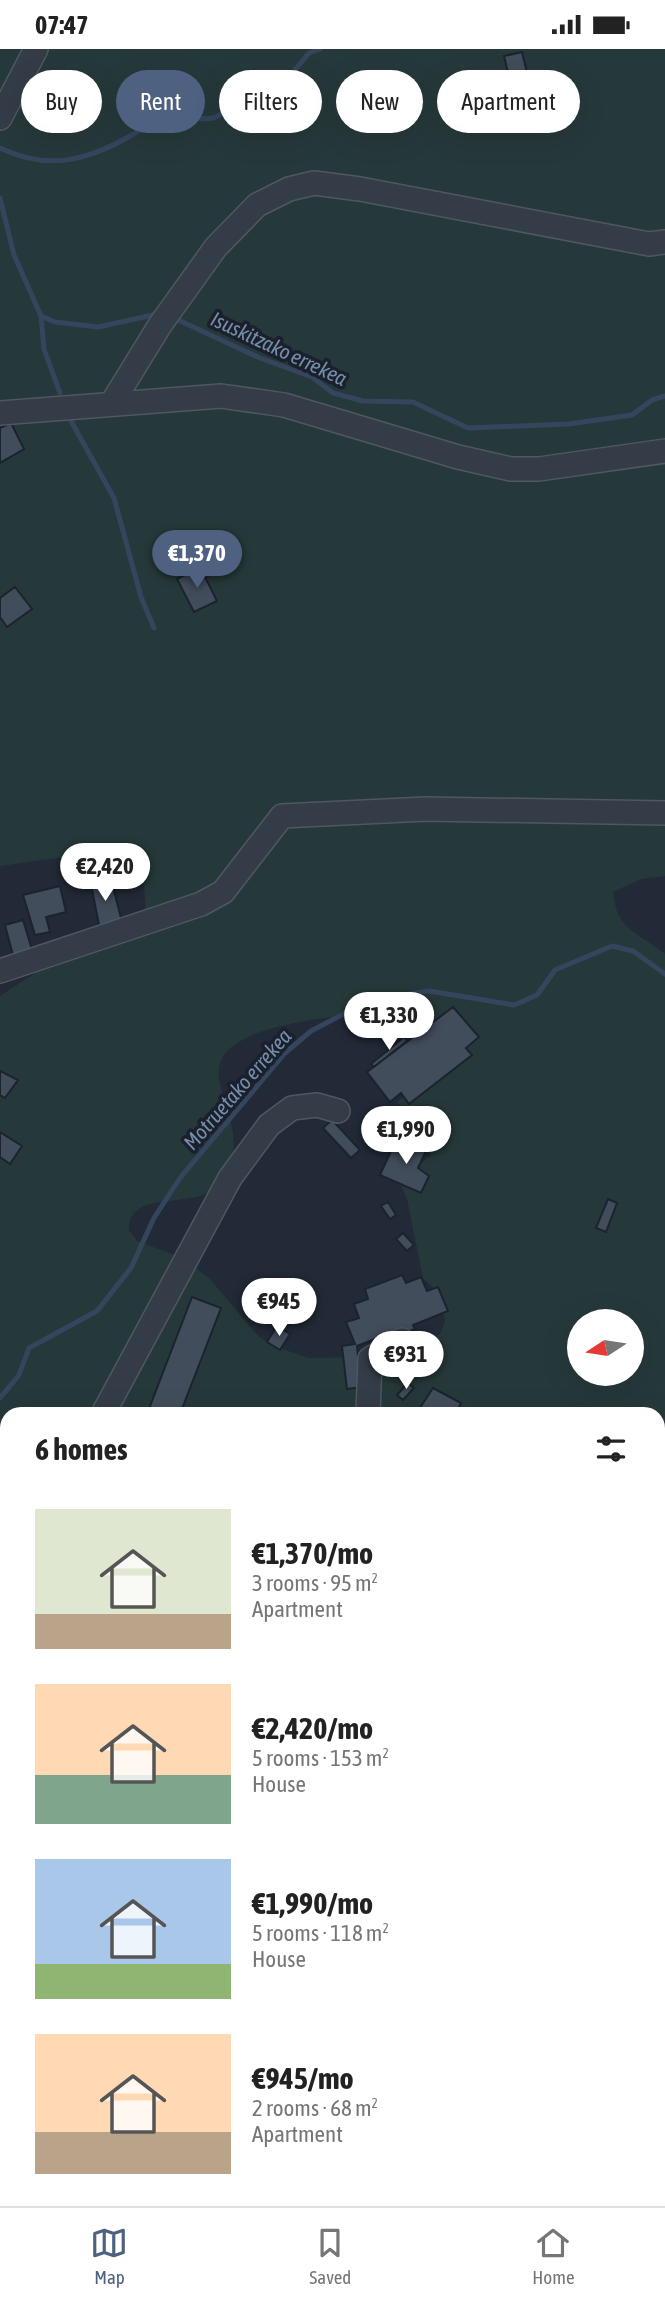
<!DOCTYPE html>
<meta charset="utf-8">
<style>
body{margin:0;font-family:"Asap Condensed",sans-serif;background:#f6f6f6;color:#222;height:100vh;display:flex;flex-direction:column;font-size:26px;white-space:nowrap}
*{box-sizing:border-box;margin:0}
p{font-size:23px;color:#767676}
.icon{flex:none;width:38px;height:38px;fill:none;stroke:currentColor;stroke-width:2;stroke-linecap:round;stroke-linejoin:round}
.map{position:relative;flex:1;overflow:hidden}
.panel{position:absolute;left:0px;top:1358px;width:665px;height:800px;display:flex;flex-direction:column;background:#fff;border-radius:21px 21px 0 0;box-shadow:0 7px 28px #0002}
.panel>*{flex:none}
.banner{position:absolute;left:21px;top:21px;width:623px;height:63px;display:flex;gap:14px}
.needle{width:46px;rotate:258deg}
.tools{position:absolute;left:567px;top:1260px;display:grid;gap:14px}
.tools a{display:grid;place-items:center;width:77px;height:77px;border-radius:50%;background:#fff;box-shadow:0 7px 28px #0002;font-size:35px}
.price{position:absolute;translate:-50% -60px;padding:0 16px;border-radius:24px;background:#fff;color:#222;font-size:23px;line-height:46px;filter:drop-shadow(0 2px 4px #0008)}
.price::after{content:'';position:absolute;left:50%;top:42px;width:21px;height:16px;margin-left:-10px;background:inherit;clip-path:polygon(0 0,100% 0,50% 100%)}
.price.current{background:#4e6180;color:#fff}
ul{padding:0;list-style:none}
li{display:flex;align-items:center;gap:21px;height:175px;padding:0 35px}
li span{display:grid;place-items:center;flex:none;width:196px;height:140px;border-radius:0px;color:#555}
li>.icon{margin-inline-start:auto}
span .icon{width:84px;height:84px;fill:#fffc;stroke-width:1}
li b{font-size:30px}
h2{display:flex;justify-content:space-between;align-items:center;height:84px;padding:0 35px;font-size:30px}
.tag{padding:0 24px;border-radius:32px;background:#fff;box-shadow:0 7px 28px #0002;font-size:24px;line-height:63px}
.tag.current{background:#4e6180;color:#fff}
.status{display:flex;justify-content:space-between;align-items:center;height:49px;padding:0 35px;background:#fff;direction:ltr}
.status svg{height:19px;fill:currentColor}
.tabs{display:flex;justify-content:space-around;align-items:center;height:98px;border-top:2px solid #e0e0e0;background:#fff;font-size:19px;color:#767676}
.tabs a{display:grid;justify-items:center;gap:4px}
.tabs .current{color:#4e6180}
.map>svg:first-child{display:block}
.green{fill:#26393a;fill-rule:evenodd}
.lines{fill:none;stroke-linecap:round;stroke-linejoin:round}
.stream{stroke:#35455d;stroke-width:5}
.building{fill:#424d5b;stroke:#1c232e;stroke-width:2}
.minor-casing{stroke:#4f5762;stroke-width:26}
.minor{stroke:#343c47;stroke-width:23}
.labels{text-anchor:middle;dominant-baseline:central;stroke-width:7;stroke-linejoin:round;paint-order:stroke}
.water-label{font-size:21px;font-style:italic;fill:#778eab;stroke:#1a212c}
</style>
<div class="status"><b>07:47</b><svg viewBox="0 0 49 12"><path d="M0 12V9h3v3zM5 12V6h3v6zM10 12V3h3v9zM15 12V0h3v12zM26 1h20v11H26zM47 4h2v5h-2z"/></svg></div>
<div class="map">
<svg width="665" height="2157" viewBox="0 0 665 2157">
<rect width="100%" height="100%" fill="#212a36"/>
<path class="green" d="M0,0H665V827L641,830L613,843C616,881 639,884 665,905V1591L658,1587V1365H7V2151H658V1668L665,1669V2157L0,2155V947L54,912L145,867C146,851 145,827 134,815C116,796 26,814 0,817ZM338,967L377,971L409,989L430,983L425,1033L397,1053L428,1092L431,1106L399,1132L407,1150L423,1229L440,1245L445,1272L440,1285L426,1294L369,1308L308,1309L271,1296L259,1288L209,1229L180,1208L137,1192L129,1181C128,1140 192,1160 213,1140C289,1063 114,996 338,967ZM579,1272H632V1325H579Z"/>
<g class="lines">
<path class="stream" d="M0,99C48,122 87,112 132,86C142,81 152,70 163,66C181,60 205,78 221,65C227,60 231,51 238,45L276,44L309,4L320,0
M0,149L14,206L41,267L55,273L98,278L162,264
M41,267L44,300L60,344
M174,269L260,309L312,328L333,344L363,352L413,353L468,379L569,375L632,366L652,351L665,347
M71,372L114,449L141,548L154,579
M0,1349L19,1326L29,1299L97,1262L131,1219L154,1169L180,1129L285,1004L311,982L357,958L396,947L429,942L514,956L537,946L555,921L612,897L633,902L665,925
M0,1772L7,1775
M532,2151L539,2157"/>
</g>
<path class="building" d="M522,3L535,57L517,61L504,7Z
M11,374L24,400L0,414V379Z
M200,518L217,552L194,563L177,530Z
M15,538L32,560L7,578L0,568V549Z
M106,826L109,839L113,838L122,873L100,881L90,830Z
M60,837L66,863L46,868L50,883L35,886L23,846Z
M23,871L33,904L14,910L5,876Z
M453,958L479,988L466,999L472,1006L409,1055L401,1044L390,1053L367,1023Z
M404,988L407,992L374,1018L371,1015Z
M0,1022L18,1031L5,1049L0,1046Z
M332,1071L360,1101L351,1109L323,1079Z
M0,1083L22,1097L10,1115L0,1108Z
M397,1089L426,1102L418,1119L429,1127L421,1144L380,1126Z
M608,1150L617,1154L606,1183L596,1179Z
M388,1153L396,1166L390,1170L381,1157Z
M403,1184L414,1196L407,1202L396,1190Z
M402,1226L406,1234L421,1228L427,1242L438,1238L448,1262L413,1276L415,1280L393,1289L391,1284L357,1297L361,1338L347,1340L342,1297L355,1295L346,1273L359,1269L354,1255L368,1250L365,1240Z
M192,1248L221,1259L180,1365H147Z
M277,1277L290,1285L280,1301L267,1293Z
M408,1334L414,1339L403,1351L397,1346Z
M433,1339L461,1354L456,1365H416Z
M0,1558L7,1559V1582H4L0,1603Z
M7,2043V2065L0,2066V2044Z"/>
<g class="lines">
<defs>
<path id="minor" d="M0,69L36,0
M112,354L160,276L216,198L257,156L289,140L314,134L360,140L649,195L665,193
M0,364L221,347L284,356L458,408L511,420H539L665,402
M0,922L201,855L223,843L282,767L426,760L665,764
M103,1365L230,1129L269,1076L292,1059L317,1056L338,1062
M368,1365L370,1310L402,1291
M658,1503H665
M0,1516L7,1514
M658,1668L665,1671"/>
</defs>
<use href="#minor" class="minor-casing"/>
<use href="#minor" class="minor"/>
</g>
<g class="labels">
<g class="water-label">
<text transform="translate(279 299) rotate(25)">Isuskitzako errekea</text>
<text transform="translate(237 1040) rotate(-49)">Motruetako errekea</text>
</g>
</g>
</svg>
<div class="tools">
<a><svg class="needle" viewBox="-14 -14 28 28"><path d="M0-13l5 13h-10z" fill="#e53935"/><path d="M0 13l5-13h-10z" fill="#767676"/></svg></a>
</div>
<b class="price current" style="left:197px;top:541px">€1,370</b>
<b class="price" style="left:105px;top:854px">€2,420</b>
<b class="price" style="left:389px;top:1003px">€1,330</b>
<b class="price" style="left:406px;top:1117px">€1,990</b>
<b class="price" style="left:279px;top:1289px">€945</b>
<b class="price" style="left:406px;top:1342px">€931</b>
<div class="banner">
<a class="tag">Buy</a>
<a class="tag current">Rent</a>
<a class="tag">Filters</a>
<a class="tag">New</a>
<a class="tag">Apartment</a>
</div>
<section class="panel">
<h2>6 homes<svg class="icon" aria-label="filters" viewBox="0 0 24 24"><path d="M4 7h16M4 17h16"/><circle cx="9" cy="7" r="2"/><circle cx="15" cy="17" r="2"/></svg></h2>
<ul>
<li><span style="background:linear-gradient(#dfe7d0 75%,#b9a48a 0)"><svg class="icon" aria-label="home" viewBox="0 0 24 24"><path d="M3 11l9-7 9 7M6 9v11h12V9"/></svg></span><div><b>€1,370/mo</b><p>3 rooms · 95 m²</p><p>Apartment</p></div></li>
<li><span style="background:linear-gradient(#ffd9b3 65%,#7fa58c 0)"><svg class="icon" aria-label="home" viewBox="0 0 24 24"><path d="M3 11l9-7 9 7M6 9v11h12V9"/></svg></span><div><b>€2,420/mo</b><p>5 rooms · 153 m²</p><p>House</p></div></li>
<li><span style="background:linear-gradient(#a9c7e8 75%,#8fb573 0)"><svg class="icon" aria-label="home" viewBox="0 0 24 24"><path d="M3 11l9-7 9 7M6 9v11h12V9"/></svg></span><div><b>€1,990/mo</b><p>5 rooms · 118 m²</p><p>House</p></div></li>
<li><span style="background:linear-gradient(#ffd9b3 70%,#b9a48a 0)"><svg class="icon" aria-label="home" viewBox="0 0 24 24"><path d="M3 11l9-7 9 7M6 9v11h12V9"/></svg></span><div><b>€945/mo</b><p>2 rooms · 68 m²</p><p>Apartment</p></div></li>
</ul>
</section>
</div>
<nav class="tabs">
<a class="current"><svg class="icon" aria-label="map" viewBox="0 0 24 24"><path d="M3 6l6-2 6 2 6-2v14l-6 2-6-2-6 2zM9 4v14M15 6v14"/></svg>Map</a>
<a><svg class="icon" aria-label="saved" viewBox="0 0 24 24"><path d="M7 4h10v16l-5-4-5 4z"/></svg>Saved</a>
<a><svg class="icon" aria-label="home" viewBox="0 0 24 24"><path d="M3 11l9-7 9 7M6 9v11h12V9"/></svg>Home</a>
</nav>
